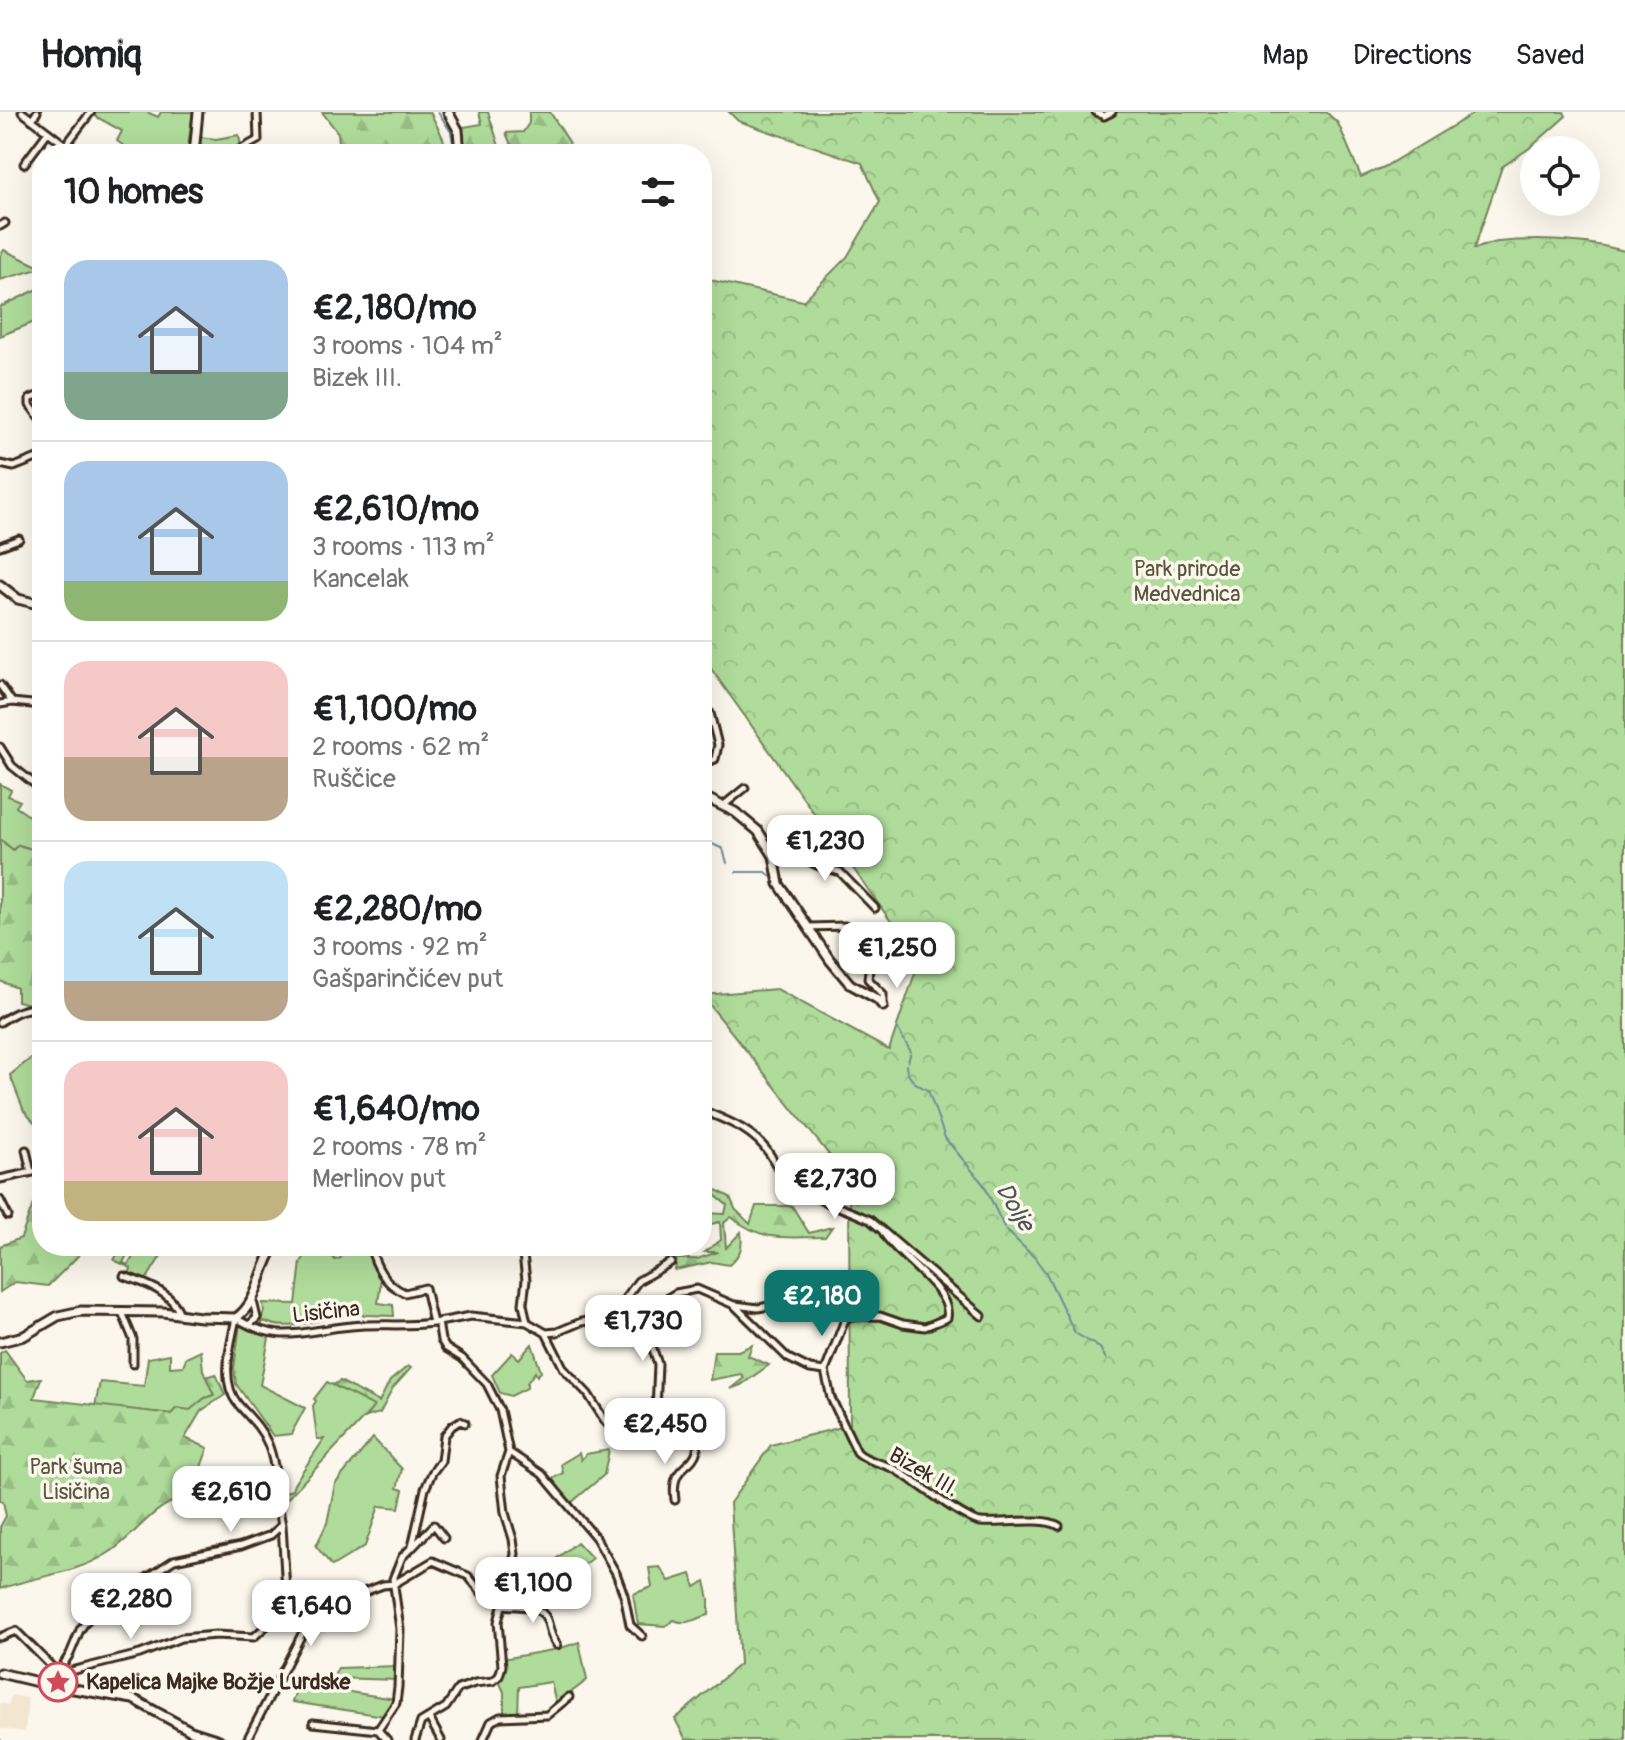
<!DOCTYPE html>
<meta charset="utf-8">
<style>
body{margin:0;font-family:Pangolin,sans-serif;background:#f2f2f2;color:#202124;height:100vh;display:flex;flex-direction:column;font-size:30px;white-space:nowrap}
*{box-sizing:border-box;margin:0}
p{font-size:26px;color:#757577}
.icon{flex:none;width:44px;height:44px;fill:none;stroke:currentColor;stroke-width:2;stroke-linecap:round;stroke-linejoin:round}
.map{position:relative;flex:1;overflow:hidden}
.drawer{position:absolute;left:32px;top:32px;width:680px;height:1112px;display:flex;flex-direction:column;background:#fff;border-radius:32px;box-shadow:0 8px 32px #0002}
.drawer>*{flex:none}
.tools{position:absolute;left:1520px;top:24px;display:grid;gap:16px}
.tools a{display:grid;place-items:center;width:80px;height:80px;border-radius:50%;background:#fff;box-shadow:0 8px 32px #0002;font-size:40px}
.price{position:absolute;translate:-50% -68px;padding:0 18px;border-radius:16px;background:#fff;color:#222;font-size:26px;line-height:52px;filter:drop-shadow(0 2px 4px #0008)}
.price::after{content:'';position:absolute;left:50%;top:48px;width:24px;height:18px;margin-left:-12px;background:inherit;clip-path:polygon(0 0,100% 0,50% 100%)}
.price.current{background:#0f766e;color:#fff}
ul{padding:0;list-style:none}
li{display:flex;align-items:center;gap:24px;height:200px;padding:0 32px}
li+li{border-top:2px solid #e0e0e0}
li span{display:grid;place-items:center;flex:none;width:224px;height:160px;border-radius:24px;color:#555}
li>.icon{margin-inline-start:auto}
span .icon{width:96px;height:96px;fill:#fffc;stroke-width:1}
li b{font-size:34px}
h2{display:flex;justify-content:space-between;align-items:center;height:96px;padding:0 32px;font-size:34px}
header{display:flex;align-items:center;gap:48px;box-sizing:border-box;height:112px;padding:0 40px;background:#fff;border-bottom:2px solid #e0e0e0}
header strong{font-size:38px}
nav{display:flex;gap:44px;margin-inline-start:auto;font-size:28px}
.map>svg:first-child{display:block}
.built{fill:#f2e6d0}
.grass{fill:#afdc9a;stroke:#75835c;stroke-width:2}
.forest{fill:url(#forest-firs);stroke:#75835c;stroke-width:2}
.park{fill:url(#park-crowns);stroke:#75835c;stroke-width:2}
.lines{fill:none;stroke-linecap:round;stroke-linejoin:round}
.stream{stroke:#6d8c9b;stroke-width:2}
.street-casing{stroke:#3b2a1e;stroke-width:11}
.secondary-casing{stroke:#3b2a1e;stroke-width:13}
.street{stroke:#fbf7ec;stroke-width:5}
.secondary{stroke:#fbf7ec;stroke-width:7}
.labels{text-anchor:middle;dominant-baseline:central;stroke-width:7;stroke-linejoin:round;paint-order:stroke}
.park-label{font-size:22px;fill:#58563d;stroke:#fbf7ec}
.street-label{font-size:22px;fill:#3b2a1e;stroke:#fbf7ec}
.poi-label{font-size:22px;font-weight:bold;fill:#3b2a1e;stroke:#fbf7ec;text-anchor:start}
.water-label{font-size:24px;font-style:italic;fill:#505352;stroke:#fbf7ec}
</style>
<header>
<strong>Homiq</strong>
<nav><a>Map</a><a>Directions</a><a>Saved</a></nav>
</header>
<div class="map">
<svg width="1625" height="1628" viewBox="0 0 1625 1628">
<defs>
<pattern id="forest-firs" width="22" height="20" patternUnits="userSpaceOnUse" patternTransform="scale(2)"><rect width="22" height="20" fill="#afdc9a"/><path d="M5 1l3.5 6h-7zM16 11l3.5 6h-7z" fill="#97bd84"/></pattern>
<pattern id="park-crowns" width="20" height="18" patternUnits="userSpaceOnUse" patternTransform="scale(2)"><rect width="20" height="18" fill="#afdc9a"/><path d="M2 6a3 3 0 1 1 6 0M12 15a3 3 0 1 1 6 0" fill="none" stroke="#97bd84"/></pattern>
</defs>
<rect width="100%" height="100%" fill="#fbf7ec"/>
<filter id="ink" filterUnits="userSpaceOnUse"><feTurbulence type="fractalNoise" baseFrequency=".0125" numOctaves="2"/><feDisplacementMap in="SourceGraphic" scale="16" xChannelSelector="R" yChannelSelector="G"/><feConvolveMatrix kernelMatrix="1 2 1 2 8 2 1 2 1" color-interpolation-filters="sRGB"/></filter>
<g filter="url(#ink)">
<path class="built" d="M11,1583L28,1586L25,1620L0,1616V1591L9,1593Z"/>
<path class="grass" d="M95,0H147L158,5L161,0H193L187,42H125L128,37L117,29L122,19L93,3Z
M239,23L241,36L226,42H198L200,25L216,27Z
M4,138L42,156V169L38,157L0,168V144Z
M42,175V207L0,224V195Z
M0,672L11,678L8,684L20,689L16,695L32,706L42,693V736L38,739L18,733L13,738L0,727Z
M30,947H42V1033H40V1017L24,999L10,963Z
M122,1134H131L123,1151L128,1153L140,1134H154L164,1139L146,1168L129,1164L131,1156L114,1148Z
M312,1134H326L335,1148L341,1146L334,1134H368L371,1142H367C385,1155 381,1170 378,1191L393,1193L394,1204C378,1204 363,1202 348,1203C322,1205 288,1222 264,1209L259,1216L264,1199L263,1191L296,1192L301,1150Z
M240,1212L270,1221L260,1273L305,1296L291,1322L273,1324L236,1272L234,1256Z
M532,1232L541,1260L537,1264L535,1260L527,1271V1276L511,1284L500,1281L492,1263L512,1241L519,1247Z
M201,1239L203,1258L214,1283L205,1286L190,1299L177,1296L171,1302L95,1294L100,1270L144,1274L148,1246L170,1242V1255L183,1254L186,1246Z
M327,1270L375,1294L283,1391V1381L292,1378L294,1372L324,1327H317L313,1294L316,1289L314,1287Z
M373,1326L402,1357L397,1376L403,1378L399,1396L379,1394L365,1434L332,1454L316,1434L327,1411L335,1372Z
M609,1338L604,1363L571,1391L552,1367L563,1361L561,1352L579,1341L581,1348L586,1342Z
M577,1430L592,1446L562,1471L546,1455Z
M660,1455L669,1469L691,1462L695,1475L705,1469L709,1487V1503C697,1506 686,1514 674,1508L665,1514L638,1512L633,1482L652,1475L649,1456Z
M579,1530L587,1568L556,1592L551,1570L519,1575L518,1602H504V1580L500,1571L502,1547L558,1537Z
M398,1554V1568L333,1566L338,1556Z
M298,1572L395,1587L384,1604L292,1590Z"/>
<path class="forest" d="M322,0H430L443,26L447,42H316L339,31L338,21Z
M479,0H488L499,34L505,42H462L463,15L482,12Z
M529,0H550L569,30L572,42H515L506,21L523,20L529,11Z
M0,727L13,738L18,733L38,739L42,736V895L17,889V876L0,869Z
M702,1038L708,1040L707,1062L716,1078L730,1085L735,1097L750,1112L756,1094H792L809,1121L832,1115L825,1125C784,1125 765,1131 731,1105L724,1111L726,1136L741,1120C743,1136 741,1142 729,1153L712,1150L675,1158L677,1147H697L718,1140H705L721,1128L720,1110L702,1114L706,1122L702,1132V1097L704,1101L725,1102L727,1093L702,1073Z
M42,1089V1134H88L48,1174L15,1170L0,1180V1134L21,1126L33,1092Z
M752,1233L748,1244L769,1253L741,1273L730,1277L744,1266L741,1262L710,1268L714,1239H738Z
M5,1238L27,1268L41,1266L34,1286L171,1302L177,1296L190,1298L205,1286L214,1283L206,1265L216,1262L225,1283L201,1299L185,1326L208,1336L201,1355L184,1374L182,1386C149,1396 135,1425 107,1442C75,1462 35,1464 0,1477V1415L6,1404L3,1390L0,1389V1241Z
M408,1254L411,1256L393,1276L380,1301L366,1305L374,1294L333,1273L340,1269L379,1290L390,1269Z"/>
<path class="park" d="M729,0H1326L1338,11L1361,65L1384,55L1476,0H1564L1566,4L1531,35L1502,55L1474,137C1481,135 1490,131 1498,130C1540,126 1584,128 1625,139V1628H686L675,1607L740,1552L730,1391L771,1333L850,1313L849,1068L702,883L777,877L889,938L919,849L702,544V166L803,189L847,145L880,90L862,51L738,9Z"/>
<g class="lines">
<path class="stream" d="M438,0L451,20L455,42
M702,721L708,730L723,737L727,751
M736,760H766L775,768
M838,863L845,874L855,879
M896,914L911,940L908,950
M906,953C906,966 916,973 928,978L945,1026L984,1073L1005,1117L1034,1145L1046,1161L1075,1221L1100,1236L1106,1247
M0,1628H1"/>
<defs>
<path id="street" d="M22,0L77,42
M1096,0L1104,4L1112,0
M32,8L37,0
M66,33L91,0
M232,42L258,28L257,0
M24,52L48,20
M0,114L5,111
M42,282L30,287V293L42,309
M0,352L14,355L42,344
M0,434L19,427
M0,573L12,590
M0,592L12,590L42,593
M0,635L12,654L42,678
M702,652L715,647L718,633L710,601
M724,693L745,676
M774,744L787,742L798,744L819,754L840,760L875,796
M809,815L845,814
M869,858L868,867L883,882V893
M0,910C14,901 26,894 42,897
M702,998C728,1009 752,1017 769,1041C776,1052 780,1063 791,1071C815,1089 843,1095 870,1108L982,1204
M26,1038L31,1060
M0,1067L42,1058
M0,1088L8,1104
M370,1134C376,1155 384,1172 405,1181L425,1176L433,1211L471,1204L527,1210L546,1221L557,1220L581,1210L641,1202L676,1181L697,1177L734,1193L788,1246L810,1257L825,1259L831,1286L857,1340C867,1350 884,1351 896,1358C914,1368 966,1409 981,1410C1001,1412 1043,1404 1059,1414
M522,1134L526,1168L523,1192L527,1210
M124,1164C145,1171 172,1180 180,1202
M777,1191L798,1162
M735,1193L758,1196L803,1188L832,1195L846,1205L880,1204L903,1212L925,1215L947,1206C953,1177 897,1146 883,1120
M122,1200L133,1227V1252
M641,1202L658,1252L656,1299
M601,1207L619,1195L638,1169L671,1150
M438,1210L441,1228L446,1236L462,1246L487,1272L500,1298L509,1340L542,1362L596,1426L616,1461L624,1483L630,1513L642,1524
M250,1212L257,1206L253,1189
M546,1221L564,1257L588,1282L605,1309L613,1317L631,1323L641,1296L656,1299L667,1308L695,1312C697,1320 699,1329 697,1338C692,1358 670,1352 675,1388
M825,1259L846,1205
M282,1413L287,1495L317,1487
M413,1435L434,1413L444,1426
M504,1493C518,1495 541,1492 547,1508C551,1519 549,1522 557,1533
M0,1525L16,1519L57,1560H67L140,1542L181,1526L216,1523L254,1525L287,1495
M50,1573L70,1542L80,1518L95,1497L113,1482L142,1469L174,1448L241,1434L271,1423L282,1413C276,1387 278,1357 268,1332C261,1315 249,1305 238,1292C219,1269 231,1232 236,1206C281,1234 303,1218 351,1214C378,1211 405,1215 433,1211
M429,1606L441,1628
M313,1611L378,1618
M247,1628L302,1522L311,1515L317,1487L323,1484L356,1483L383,1473L394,1472L433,1449L468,1464L483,1482
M387,1628L378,1618L396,1591L398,1575L400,1517L393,1467L402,1445L412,1435L425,1377L432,1361L441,1349L444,1324L452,1314L460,1309L465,1311
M415,1628L421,1610L446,1595L458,1577L475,1571L493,1569L499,1564L502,1554L498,1510L515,1442L513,1427L505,1401L501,1364L509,1340
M483,1628L491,1610L500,1605L547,1603L569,1585"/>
<path id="secondary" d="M448,0L458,18L460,42
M194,42L198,0
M0,473L18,487L42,493
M702,684L735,700L758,719L774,744L779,772L830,848L850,872L877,887L883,894
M0,1230L24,1224L58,1204L81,1199L163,1200L200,1205L236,1206C260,1189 259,1157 275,1134
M0,1561L50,1573L133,1587L191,1619L219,1628"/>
</defs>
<use href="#street" class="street-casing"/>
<use href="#secondary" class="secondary-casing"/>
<use href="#street" class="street"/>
<use href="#secondary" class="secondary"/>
</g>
</g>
<defs>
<symbol id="sight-ring" viewBox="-11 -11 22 22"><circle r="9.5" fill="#fbf7ec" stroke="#d1495b" stroke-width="1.5"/><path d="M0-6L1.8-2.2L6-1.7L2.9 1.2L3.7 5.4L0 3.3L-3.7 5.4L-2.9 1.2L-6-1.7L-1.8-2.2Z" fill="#d1495b"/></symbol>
</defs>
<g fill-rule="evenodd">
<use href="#sight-ring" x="36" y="1548" width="44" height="44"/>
</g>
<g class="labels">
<g class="park-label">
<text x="1187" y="457">Park prirode<tspan x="1187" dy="25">Medvednica</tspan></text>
<text x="76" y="1355">Park šuma<tspan x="76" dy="25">Lisičina</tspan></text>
</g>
<g class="street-label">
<text transform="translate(326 1200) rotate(-6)">Lisičina</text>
<text transform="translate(924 1360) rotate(30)">Bizek III.</text>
</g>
<g class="poi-label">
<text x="86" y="1570">Kapelica Majke Božje Lurdske</text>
</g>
<g class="water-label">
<text transform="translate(1015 1095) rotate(59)">Dolje</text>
</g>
</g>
</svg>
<div class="tools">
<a><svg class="icon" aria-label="locate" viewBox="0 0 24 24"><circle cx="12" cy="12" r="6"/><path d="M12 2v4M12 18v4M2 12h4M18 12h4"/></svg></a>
</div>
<b class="price" style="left:825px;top:771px">€1,230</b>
<b class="price" style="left:897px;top:878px">€1,250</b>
<b class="price" style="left:835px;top:1109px">€2,730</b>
<b class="price current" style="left:822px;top:1226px">€2,180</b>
<b class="price" style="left:643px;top:1251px">€1,730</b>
<b class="price" style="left:665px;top:1354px">€2,450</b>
<b class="price" style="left:231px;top:1422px">€2,610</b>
<b class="price" style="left:533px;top:1513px">€1,100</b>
<b class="price" style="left:131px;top:1529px">€2,280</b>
<b class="price" style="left:311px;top:1536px">€1,640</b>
<section class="drawer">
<h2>10 homes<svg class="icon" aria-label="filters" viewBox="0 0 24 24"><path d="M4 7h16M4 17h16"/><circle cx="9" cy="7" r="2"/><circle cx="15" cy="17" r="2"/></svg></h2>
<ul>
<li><span style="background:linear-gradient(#a9c7e8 70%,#7fa58c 0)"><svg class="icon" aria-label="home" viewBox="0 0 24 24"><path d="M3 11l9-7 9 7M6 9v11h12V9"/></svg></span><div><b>€2,180/mo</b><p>3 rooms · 104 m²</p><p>Bizek III.</p></div></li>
<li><span style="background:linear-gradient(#a9c7e8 75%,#8fb573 0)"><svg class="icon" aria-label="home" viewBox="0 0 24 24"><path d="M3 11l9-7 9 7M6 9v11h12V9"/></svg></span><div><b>€2,610/mo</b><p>3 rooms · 113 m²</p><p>Kancelak</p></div></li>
<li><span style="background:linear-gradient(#f6c9c9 60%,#b9a48a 0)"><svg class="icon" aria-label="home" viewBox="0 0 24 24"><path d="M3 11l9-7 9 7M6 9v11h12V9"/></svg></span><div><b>€1,100/mo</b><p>2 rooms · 62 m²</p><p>Ruščice</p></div></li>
<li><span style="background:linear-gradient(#bfe0f5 75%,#b9a48a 0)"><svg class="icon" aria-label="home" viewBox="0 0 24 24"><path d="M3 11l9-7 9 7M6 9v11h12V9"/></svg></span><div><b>€2,280/mo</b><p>3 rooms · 92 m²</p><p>Gašparinčićev put</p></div></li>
<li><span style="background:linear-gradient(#f6c9c9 75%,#c2b280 0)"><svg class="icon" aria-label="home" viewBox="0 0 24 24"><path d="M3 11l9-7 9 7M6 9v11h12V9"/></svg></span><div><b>€1,640/mo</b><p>2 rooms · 78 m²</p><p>Merlinov put</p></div></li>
</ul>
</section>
</div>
